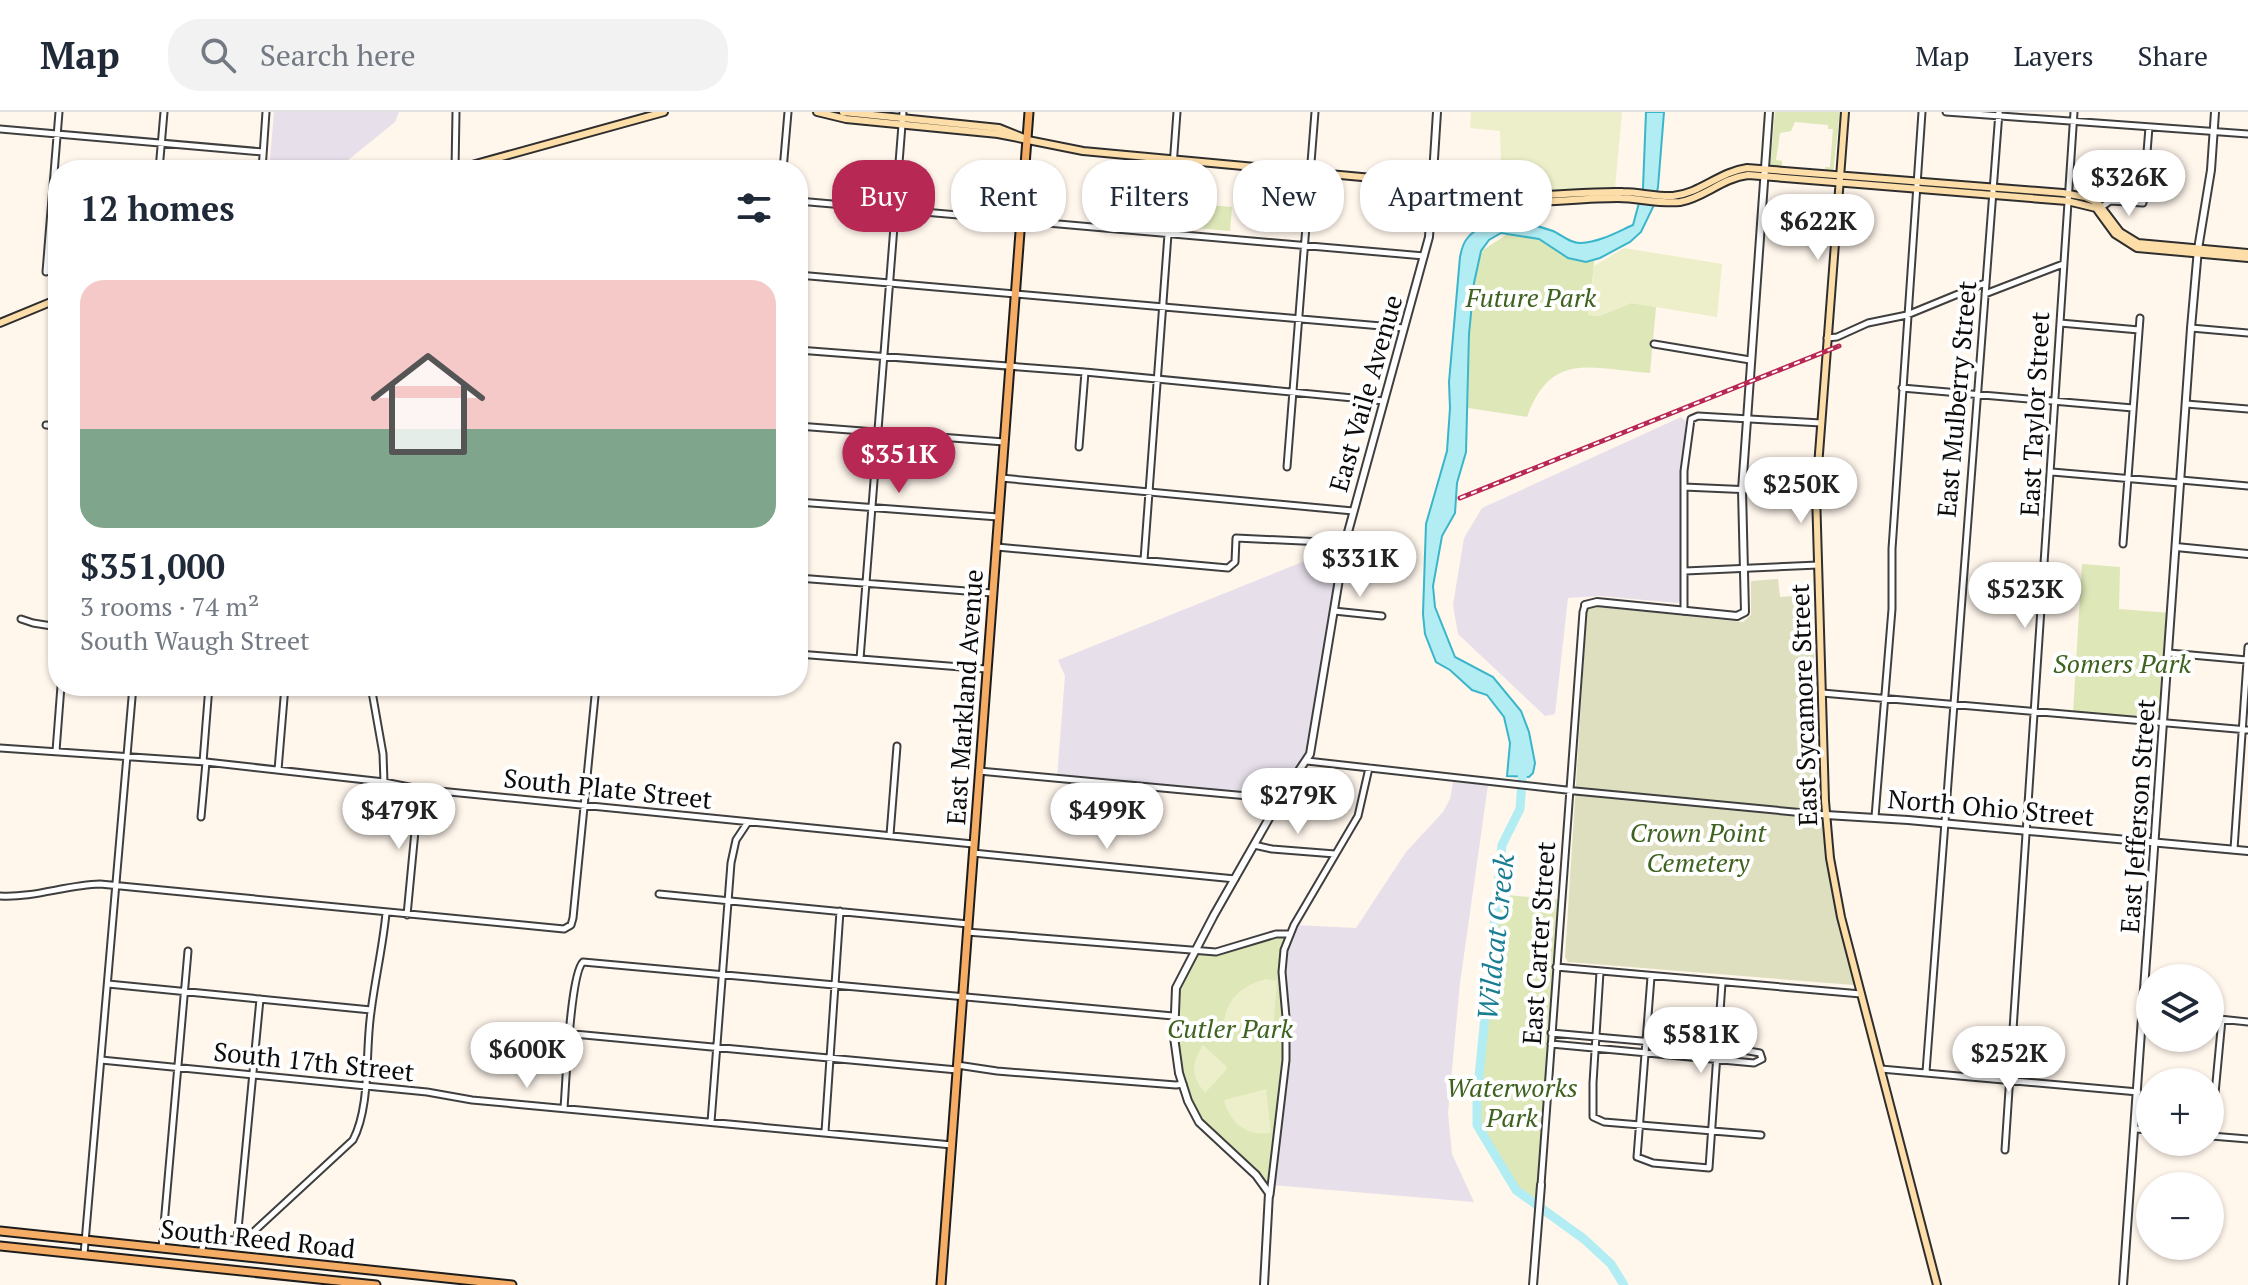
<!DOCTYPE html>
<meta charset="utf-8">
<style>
body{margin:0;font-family:"PT Serif",serif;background:#f2f2f3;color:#1f2937;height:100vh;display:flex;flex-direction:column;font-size:30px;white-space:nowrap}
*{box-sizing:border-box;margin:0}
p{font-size:26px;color:#747a83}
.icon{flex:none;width:44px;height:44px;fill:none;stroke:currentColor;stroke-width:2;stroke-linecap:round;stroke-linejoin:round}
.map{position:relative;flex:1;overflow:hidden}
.side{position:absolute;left:48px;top:48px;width:760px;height:536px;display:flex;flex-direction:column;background:#fff;border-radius:32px;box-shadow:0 2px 6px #0004}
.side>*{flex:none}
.banner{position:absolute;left:832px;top:48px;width:760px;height:72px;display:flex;gap:16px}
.fabs{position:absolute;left:2136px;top:852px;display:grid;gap:16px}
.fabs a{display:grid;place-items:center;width:88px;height:88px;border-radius:50%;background:#fff;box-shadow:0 2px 6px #0004;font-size:40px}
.price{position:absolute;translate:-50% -68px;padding:0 18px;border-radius:28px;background:#fff;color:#222;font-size:26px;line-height:52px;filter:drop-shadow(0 2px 4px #0008)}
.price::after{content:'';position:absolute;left:50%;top:48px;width:24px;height:18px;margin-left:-12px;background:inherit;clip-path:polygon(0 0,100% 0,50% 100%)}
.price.current{background:#b82854;color:#fff}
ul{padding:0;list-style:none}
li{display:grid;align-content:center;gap:16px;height:424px;padding:0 32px}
li span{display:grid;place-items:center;height:248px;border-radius:24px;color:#555}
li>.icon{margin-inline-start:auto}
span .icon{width:144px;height:144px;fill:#fffc;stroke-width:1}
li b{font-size:34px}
h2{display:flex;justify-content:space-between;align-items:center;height:96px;padding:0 32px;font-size:34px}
.pill{padding:0 28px;border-radius:32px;background:#fff;box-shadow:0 2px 6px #0004;font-size:28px;line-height:72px}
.pill.current{background:#b82854;color:#fff}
header{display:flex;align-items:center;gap:48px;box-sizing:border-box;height:112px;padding:0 40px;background:#fff;border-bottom:2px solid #e0e1e3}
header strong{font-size:38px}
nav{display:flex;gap:44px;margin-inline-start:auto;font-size:28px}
.search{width:560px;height:72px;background:#f2f2f3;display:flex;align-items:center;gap:20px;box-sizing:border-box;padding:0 28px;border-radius:32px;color:#747a83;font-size:30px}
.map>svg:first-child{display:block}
.industrial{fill:#e7e0eb}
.green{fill:#dde7b7;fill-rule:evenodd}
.cemetery{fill:#dddfbe}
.pitch{fill:#ecefc9}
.water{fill:#b2edf4;stroke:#3bb5c9;stroke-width:2}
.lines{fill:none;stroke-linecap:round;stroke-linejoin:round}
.river{stroke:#b2edf4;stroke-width:9}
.minor-casing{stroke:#3f3f3f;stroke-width:9}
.tertiary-casing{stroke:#3f3f3f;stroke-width:10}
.secondary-casing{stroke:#2e2e2e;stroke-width:10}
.primary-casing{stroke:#1d1d1d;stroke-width:11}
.minor{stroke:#fff;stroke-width:5}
.tertiary{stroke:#fff;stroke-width:6}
.secondary{stroke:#fddea9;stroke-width:6}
.primary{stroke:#f5ad66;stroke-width:7}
.rail-casing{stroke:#b82854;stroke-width:5}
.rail{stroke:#fff;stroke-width:2;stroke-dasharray:6;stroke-linecap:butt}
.labels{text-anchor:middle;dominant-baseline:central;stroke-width:8;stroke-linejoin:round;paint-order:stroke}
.park-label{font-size:26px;font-style:italic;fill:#3e621f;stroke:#fff}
.street-label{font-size:26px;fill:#0c0c0c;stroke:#fff}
.water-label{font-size:28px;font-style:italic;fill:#197d93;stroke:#fff}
</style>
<header>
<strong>Map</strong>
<div class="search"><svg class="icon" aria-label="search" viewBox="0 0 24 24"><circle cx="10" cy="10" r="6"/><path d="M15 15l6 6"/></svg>Search here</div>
<nav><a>Map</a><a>Layers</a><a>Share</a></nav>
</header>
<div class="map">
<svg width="2248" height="1173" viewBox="0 0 2248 1173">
<rect width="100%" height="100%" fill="#fff6ec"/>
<path class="industrial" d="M274,0H399L395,10L342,53L330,58H269Z
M1681,305L1686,309L1681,375V488L1677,491L1600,484L1568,486L1555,602L1545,604L1458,522L1453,493L1464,426L1482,396Z
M1345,433L1310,642L1280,687L1057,666L1065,564L1058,548Z
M1453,670L1488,673L1460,871L1448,1001L1452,1042L1474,1090L1271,1073L1282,850L1294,813L1356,816L1406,740L1443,700L1450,687Z"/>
<path class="green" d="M1775,0H1840L1833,61L1770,56ZM1795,10L1828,13V17H1833L1830,55H1825V58L1782,55V49L1776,48L1780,21L1791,19Z
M1177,90L1232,95L1230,119L1175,114Z
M1514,118L1595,141L1589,203L1599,204L1631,191L1656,195L1650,261C1592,257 1551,238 1527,305L1468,296L1471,172L1483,138Z
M2082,452L2120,455L2119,497L2171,501L2165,609L2073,601Z
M1497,782L1561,788L1539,1095L1516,1078L1477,1013V985Z
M1289,822L1282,850L1287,928L1270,1088L1267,1076L1208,1019L1193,999L1175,940L1176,876L1193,839C1225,840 1257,828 1289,822Z"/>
<path class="cemetery" d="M1778,467L1780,485L1812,483L1819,707L1822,712L1833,786L1854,873L1568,850L1565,845L1587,498L1592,494L1743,510L1751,503V469Z"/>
<path class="pitch" d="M1471,0H1622L1615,76L1502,80L1500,19L1470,16Z
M1624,136L1722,152L1717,205L1631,191L1599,204L1588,203L1594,154Z
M1266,867L1277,869L1273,919L1224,910C1227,886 1243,873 1266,867Z
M1203,933L1226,954L1227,957L1205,981C1191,964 1191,951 1203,933Z
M1266,977L1271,1021C1247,1024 1230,1012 1224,988Z"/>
<path class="water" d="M1646,0H1664L1658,75L1654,93L1641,120L1630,130L1600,146L1586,150L1568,146L1539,127L1501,121L1489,128L1481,139L1474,171L1469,222L1466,340L1457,371L1455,401L1442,424L1433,474L1435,495L1455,545L1493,565L1521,599L1529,620L1535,651L1533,661L1529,665L1507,664L1510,631L1504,605L1487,583L1472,578L1450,558L1436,550L1425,522L1423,502L1426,412L1447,339L1450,296L1449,270L1460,145C1461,140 1463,132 1466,128C1483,103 1529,110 1553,119C1562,123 1571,132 1581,131C1600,130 1617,120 1633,113L1643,76Z"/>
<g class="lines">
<path class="river" d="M1523,655L1520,697L1502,733L1477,985V1013L1516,1078L1584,1127L1611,1152L1624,1173"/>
<defs>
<path id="minor" d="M1946,0L2248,22
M0,17L263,40
M159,58L164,0
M262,58L266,0
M455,58L456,0
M783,58L788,0
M798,89L1424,144
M2099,97L2110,89L2143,91L2149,15
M46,160L59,0
M798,163L1404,216
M1985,182L2063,152
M2060,211L2139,218
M2191,216L2248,221
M1827,226L1837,225L1868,211L1907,203L1985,171
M1654,232L1750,248
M798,238L1085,260L1384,289
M1902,276L2133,296
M2186,292L2248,297
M46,313L58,314
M798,314L1004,330
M1079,335L1085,260
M1287,355L1315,0
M2052,360L2180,371
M1001,366L1353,399
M2181,368L2248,374
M1684,375L1816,381
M798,390L998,405
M2123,432L2140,206
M997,435L1228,456L1235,450L1236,426L1345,431
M1144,448L1177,0
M1685,459L1818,453
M798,466L992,481
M1334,499L1382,504
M1684,499V359L1691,307L1698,304L1821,311
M21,507L33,511L58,515
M2169,541L2247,548
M798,542L986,557
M860,547L903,0
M371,574L383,642L384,670
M1822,581L2248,618
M0,636L206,650L384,670L419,677L973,732
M56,639L61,574
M1307,649L1575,679L1826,703
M203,650L209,574
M278,658L285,574
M979,659L1280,687
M201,705L206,650
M1875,705L1892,497V437L1922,0
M890,723L897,634
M1254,733L1272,737L1335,742
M2234,737L2248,535
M973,741L1235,767
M659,782L968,812
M0,784C34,786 66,773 100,772L564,817L571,813L573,806L596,574
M407,803L419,677
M967,820L1216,840L1276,822H1289
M1556,855L1861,882
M1600,860L1593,971V1005L1604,1010L1761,1023
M1651,865L1637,1045L1653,1051L1709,1056L1722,871
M108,872L371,898
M2210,906L2248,910
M510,916L957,958
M1551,932L1754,951L1762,947L1760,941L1743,938L1551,921
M101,948L427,980L472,988L952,1033
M957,953L997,959L1176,973L1183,972
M1881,957L2138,980
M1926,960L1999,0
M564,996C566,972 570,862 583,850L1173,904
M711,1010L731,751L736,728L748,710
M2135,1017L2150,1018
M825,1020L840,799
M2211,1024L2222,907
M2211,1024L2248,1027
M2005,1038L2074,0
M1541,1073L1583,500L1585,493
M1270,1083L1286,948V905L1282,860L1284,838L1294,813L1358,704L1369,656
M237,1128L260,887
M162,1136L188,839
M201,1140L205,1127L237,1128L249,1124L353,1028C371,994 365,939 371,900C375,867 383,834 386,801
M84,1142L133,574"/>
<path id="tertiary" d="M2176,435L2248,442
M1585,493L1597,490L1737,504L1745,500L1742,378L1769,0
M1826,703L1908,708L2248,739
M1264,1173L1269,1081L1256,1063L1199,1010L1188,989L1179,961L1174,925L1176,876L1214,803L1280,687L1310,642L1345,431L1429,125L1437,0
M1533,1173L1541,1073
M2123,1173L2191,216L2198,137L2211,58L2215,0"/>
<path id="secondary" d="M817,0L846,7L998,22L1083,39L1394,68C1430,75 1464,88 1501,90C1540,92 1579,86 1618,86C1638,86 1659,92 1680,90C1704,86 1722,66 1748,63L2067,89L2096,96L2115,122L2137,136L2248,146
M843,0L999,16L1024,26
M1845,0L1816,381L1825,689L1830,746L1841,805L1937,1173
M454,58L664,0
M1432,76C1445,72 1488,82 1505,83C1545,85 1584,79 1623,80C1640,80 1657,85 1673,84C1701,81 1719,60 1747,56L2063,81L2085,85L2098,91L2120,120L2138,131L2248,141
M0,211L58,187"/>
<path id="primary" d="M0,1119L512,1173
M0,1134L376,1173
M941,1173L1029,0"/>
</defs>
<use href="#minor" class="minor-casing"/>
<use href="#tertiary" class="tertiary-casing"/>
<use href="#secondary" class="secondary-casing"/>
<use href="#primary" class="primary-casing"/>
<use href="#minor" class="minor"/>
<use href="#tertiary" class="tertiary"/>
<use href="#secondary" class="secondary"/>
<use href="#primary" class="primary"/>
<defs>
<path id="rail" d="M1460,386L1839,234"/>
</defs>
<use href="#rail" class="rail-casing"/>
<use href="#rail" class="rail"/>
</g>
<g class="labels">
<g class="park-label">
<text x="1531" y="185">Future Park</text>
<text x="2122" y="551">Somers Park</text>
<text x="1698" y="720">Crown Point<tspan x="1698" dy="30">Cemetery</tspan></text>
<text x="1230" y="916">Cutler Park</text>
<text x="1512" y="975">Waterworks<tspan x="1512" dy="30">Park</tspan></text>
</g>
<g class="street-label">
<text transform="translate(1365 281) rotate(-74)">East Vaile Avenue</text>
<text transform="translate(1956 287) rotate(-85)">East Mulberry Street</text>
<text transform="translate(2034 302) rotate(-87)">East Taylor Street</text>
<text transform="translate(964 585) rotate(-86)">East Markland Avenue</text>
<text transform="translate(1803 593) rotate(-92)">East Sycamore Street</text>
<text transform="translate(608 676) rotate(6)">South Plate Street</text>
<text transform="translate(1991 695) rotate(5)">North Ohio Street</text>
<text transform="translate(2137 704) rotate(-86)">East Jefferson Street</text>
<text transform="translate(1538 831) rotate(-86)">East Carter Street</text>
<text transform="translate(314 949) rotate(6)">South 17th Street</text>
<text transform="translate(258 1126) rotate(6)">South Reed Road</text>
</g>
<g class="water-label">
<text transform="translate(1495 825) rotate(-84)">Wildcat Creek</text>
</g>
</g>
</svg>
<div class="fabs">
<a><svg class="icon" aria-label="layers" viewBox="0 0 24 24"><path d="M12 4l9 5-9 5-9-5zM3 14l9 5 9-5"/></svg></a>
<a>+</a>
<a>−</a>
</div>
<b class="price" style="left:2129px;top:106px">$326K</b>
<b class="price" style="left:1818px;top:150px">$622K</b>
<b class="price current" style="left:899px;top:383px">$351K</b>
<b class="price" style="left:1801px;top:413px">$250K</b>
<b class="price" style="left:1360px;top:487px">$331K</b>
<b class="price" style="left:2025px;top:518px">$523K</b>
<b class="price" style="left:1298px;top:724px">$279K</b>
<b class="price" style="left:399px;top:739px">$479K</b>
<b class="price" style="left:1107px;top:739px">$499K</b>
<b class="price" style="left:1701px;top:963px">$581K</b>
<b class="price" style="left:527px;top:978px">$600K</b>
<b class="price" style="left:2009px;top:982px">$252K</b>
<div class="banner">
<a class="pill current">Buy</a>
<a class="pill">Rent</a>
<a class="pill">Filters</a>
<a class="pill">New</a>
<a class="pill">Apartment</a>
</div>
<section class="side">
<h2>12 homes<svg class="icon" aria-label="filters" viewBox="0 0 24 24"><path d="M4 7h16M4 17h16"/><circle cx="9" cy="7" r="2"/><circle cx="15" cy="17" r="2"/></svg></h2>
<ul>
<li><span style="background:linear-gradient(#f6c9c9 60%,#7fa58c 0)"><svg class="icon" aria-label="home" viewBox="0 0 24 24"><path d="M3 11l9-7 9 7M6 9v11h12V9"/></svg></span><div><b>$351,000</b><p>3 rooms · 74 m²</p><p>South Waugh Street</p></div></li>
</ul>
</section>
</div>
